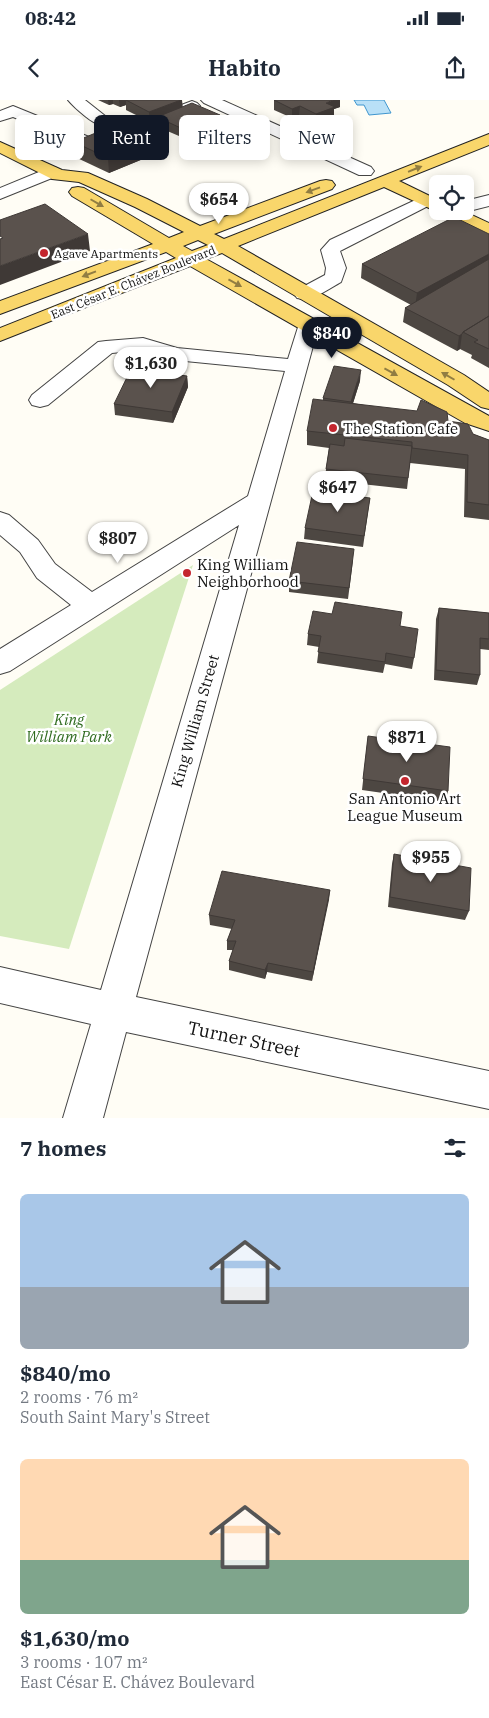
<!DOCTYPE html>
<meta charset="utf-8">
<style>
body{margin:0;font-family:"IBM Plex Serif",serif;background:#f2f2f3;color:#1f2937;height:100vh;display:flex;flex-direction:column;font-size:19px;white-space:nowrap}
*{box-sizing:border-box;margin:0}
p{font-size:16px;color:#747a83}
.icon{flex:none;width:28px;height:28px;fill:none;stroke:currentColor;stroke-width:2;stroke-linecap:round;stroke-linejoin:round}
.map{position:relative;height:1018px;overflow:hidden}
.side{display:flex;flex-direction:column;background:#fff;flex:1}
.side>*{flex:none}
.top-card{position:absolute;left:15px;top:15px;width:460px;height:45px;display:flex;gap:10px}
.controls{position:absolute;left:429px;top:75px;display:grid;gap:10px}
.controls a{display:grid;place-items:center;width:45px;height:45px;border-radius:8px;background:#fff;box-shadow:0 2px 12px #0003;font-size:25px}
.price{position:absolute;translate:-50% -42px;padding:0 11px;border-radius:18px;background:#fff;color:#222;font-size:16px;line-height:32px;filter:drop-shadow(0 1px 2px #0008)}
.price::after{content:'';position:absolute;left:50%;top:30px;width:15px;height:11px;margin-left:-8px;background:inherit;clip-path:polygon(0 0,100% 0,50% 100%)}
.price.selected{background:#111827;color:#fff}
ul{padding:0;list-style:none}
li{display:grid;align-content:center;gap:10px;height:265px;padding:0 20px}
li span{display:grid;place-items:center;height:155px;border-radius:8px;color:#555}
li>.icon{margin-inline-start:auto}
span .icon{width:90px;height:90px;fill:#fffc;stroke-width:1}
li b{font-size:21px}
h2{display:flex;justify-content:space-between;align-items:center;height:60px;padding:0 20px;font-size:21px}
.pill{padding:0 18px;border-radius:8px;background:#fff;box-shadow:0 2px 12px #0003;font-size:18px;line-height:45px}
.pill.selected{background:#111827;color:#fff}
.status{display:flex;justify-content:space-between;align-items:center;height:35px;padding:0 25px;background:#fff;direction:ltr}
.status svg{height:14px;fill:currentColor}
header{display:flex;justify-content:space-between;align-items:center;height:65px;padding:0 20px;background:#fff;font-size:22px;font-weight:700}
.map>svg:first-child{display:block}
.green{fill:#d5ebbd}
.water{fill:#b9e0f7;stroke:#3f96cf}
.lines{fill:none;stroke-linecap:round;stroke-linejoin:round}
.minor-casing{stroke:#444;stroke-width:2}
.major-casing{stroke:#222;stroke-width:2}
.minor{fill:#fff;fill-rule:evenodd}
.major{fill:#f9d66b;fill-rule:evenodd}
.wall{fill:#4d4742}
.shaded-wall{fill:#3f3936}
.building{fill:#5a524d;stroke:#3f3936}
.oneway{fill:#917d42}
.poi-dot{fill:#c4262e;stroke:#fff;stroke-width:2}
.labels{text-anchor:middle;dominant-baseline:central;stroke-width:5;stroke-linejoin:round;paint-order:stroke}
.far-poi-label{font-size:12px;fill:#111;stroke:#fff;text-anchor:start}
.far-street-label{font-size:12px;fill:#111;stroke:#fff}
.poi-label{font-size:15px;fill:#111;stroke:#fff;text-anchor:start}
.park-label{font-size:15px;font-style:italic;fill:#2f6b1f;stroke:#fff}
.street-label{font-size:15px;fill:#111;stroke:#fff}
.near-street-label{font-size:18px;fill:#111;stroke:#fff}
</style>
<div class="status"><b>08:42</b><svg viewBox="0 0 49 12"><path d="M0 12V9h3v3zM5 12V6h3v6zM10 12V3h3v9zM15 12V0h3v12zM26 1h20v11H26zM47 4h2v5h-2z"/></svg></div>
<header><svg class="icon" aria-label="back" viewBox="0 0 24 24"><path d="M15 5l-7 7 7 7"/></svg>Habito<svg class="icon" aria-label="share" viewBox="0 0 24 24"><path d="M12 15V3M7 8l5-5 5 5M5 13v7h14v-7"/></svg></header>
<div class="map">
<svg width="489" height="1018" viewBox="0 0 489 1018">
<rect width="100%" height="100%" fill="#fffdf5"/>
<path class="green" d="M193,465L69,849L0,836V590Z"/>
<path class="water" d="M354,0H384L391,13L369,15L364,5H357Z"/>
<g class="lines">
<defs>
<path id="minor" d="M68,0H85L109,19L126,22L144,19L192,1L197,3L200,6L197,9C161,25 120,45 85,16C79,11 73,6 68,0Z
M201,0H222L371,67L374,71L371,75H359L204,3Z
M13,6L94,39L96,42L94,45H82L13,17L0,21V11Z
M51,67L57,68L60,72L57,76L0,99V88Z
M489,95V106L465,112L460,111H465V101Z
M424,96L430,97L433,101L430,105L340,151L346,168L341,182C328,189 312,202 297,198L294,194L297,190L325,175L326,168L321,150L330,140Z
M309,218L316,220L319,224L136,897L489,971V1009L126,932L103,1018H63L91,924L0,903V867L101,890L239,425L10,571L0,574V549L71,505L37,478L20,452L0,435V412L9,415L38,440L55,464L92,492L248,396L285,271L175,260L142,250L112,253L48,305L40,307L32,305L29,300L32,295L98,242L106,241L143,238L177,248L288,259L299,224L302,220Z"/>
<path id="major" d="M489,34V45L399,81L438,100V111H463L489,123V136L384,87L238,146L464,275L489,292V309L481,307L448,285L222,153L206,159L489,316V331L465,323L190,166L0,241V228L176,158L166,152L0,214V201L153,144L72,96L69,92L72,88L78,87L84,88L169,138L184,132L135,107L79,82L52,79L0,53V42L62,70L88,73L147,99L200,126L320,81L326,80L332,81L335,85L332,89L214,134L224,139ZM198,140L208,145L192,151L183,146Z"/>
</defs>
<use href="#minor" class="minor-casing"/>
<use href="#major" class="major-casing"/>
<use href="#minor" class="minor"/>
<use href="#major" class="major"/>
</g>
<path class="wall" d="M98,0H182V7L220,24L186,39L158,27L157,19L150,22L126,10V5L120,7L113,4L109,5Z
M274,0L340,7L334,9V16L316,23L299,15L292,18L274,10Z
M159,37L160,52L109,73L75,57L74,42Z
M489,134V268L471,258L472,255L460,249L457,251L403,222L405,208L411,205L361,178L362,164Z
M167,267V274L187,276L188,287L173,323L115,315L114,304L144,270Z
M360,281L353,303L448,321L473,334L489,340V420L464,417L465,369L410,363L407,389L325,380L326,369L329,348L307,345V331L323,300V298Z
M370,398L363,447L304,439L305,428Z
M353,460L348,499L289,492V481Z
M439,508L489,513V550L480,549V575L477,585L434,580L436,519Z
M400,526L414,558L412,569L385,564L383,573L317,563L319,547L307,545L308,534Z
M368,636L448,691L446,702L362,690Z
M394,754L469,811L465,820L388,807L392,764Z
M330,790L312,881L267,872L265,879L229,870V861L233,850H227V841L232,829L210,825L209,815Z"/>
<path class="shaded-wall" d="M108,0H113V4L109,5Z
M119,0H139H126V5L120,7Z
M182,0L183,9L157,17V19L150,22L149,12Z
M333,0H340V7L334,9V16L316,23V14L326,3Z
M300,6L299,15L292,18V9Z
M220,15V24L186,39L185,30Z
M159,37L160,52L109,73L108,58Z
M88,134L90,151L0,185V166Z
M489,154V166L415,207L417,193Z
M462,234L460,249L457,251L459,236Z
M361,270L360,281L350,313L351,302Z
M187,276L188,287L173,323L172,312Z
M330,790L329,800L312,881L313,872Z
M268,863L267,872L265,879V870Z"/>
<path class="building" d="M126,0H181L149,12Z
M274,0H333L326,3L335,7L316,14L300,6L292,9Z
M192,3L220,15L185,30L157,17Z
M122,22L159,37L108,58L74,42Z
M45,104L88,134L0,166V139L3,138L0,136V120Z
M454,117L489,134V154L417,193L362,164Z
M489,159V216L463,232L462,234L459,236L405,208Z
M489,216V249L474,242L478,240L463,232Z
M147,265L167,267L164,273L187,276L172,312L114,304L131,269L144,270Z
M334,266L361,270L351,302L323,298Z
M313,299L417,311L421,300L447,312L448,321L468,324L473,334L489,340V405L467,402L468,355L412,348V342L307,331Z
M345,338L412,346L408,378L326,369L330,344L344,346Z
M313,391L370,398L364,436L305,428Z
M297,442L354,449L349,488L289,481Z
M335,502L402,512L400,526L418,529L414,558L386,553L385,562L318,552L321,536L308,534L313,511L332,514Z
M439,508L489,513V539L480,538V575L436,570Z
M368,636L450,647L448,691L363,679Z
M394,754L471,768L469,811L390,797Z
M222,771L330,790L313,872L268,863L265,870L229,861L236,841H227L235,820L209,815Z"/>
<defs><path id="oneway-solid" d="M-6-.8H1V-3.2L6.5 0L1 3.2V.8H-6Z" transform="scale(1.25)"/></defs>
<g class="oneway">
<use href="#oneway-solid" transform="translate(415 69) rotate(-22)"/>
<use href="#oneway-solid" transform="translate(313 90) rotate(160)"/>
<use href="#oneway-solid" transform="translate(97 103) rotate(30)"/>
<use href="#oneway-solid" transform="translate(89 174) rotate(159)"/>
<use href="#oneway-solid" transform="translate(235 183) rotate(29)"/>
<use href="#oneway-solid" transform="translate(391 272) rotate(29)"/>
<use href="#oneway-solid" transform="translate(448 276) rotate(-150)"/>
</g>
<g class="poi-dot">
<circle cx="44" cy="153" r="5"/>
<circle cx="333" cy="328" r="5"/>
<circle cx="187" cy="473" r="5"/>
<circle cx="405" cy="681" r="5"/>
</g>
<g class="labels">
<g class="far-poi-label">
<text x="54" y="153">Agave Apartments</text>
</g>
<g class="far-street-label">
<text transform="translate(133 182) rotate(-22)">East César E. Chávez Boulevard</text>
</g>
<g class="poi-label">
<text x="343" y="328">The Station Cafe</text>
<text x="197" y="464">King William<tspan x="197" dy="17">Neighborhood</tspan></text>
<text x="405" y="698" text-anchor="middle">San Antonio Art<tspan x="405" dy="17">League Museum</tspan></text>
</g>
<g class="park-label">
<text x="69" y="619">King<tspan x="69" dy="17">William Park</tspan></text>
</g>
<g class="street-label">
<text transform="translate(195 621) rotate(-74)">King William Street</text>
</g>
<g class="near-street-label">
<text transform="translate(244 939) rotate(12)">Turner Street</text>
</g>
</g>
</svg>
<div class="controls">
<a><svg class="icon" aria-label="locate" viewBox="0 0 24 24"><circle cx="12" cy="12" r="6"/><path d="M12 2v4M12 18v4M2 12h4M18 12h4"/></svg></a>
</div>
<b class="price" style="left:219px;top:125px">$654</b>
<b class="price selected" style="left:332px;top:259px">$840</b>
<b class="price" style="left:151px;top:289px">$1,630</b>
<b class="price" style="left:338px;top:413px">$647</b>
<b class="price" style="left:118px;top:464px">$807</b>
<b class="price" style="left:407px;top:663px">$871</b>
<b class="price" style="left:431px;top:783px">$955</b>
<div class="top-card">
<a class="pill">Buy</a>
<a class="pill selected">Rent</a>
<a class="pill">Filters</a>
<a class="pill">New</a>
</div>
</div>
<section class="side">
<h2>7 homes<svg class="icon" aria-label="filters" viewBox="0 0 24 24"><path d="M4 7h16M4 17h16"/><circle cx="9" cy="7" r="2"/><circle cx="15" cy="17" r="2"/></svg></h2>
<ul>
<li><span style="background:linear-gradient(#a9c7e8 60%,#9aa5b1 0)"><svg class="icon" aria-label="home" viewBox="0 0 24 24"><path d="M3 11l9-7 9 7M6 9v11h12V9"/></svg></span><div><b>$840/mo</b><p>2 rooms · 76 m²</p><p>South Saint Mary's Street</p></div></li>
<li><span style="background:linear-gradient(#ffd9b3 65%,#7fa58c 0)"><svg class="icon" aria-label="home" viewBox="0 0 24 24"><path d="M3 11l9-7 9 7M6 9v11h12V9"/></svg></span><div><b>$1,630/mo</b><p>3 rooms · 107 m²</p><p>East César E. Chávez Boulevard</p></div></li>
</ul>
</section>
